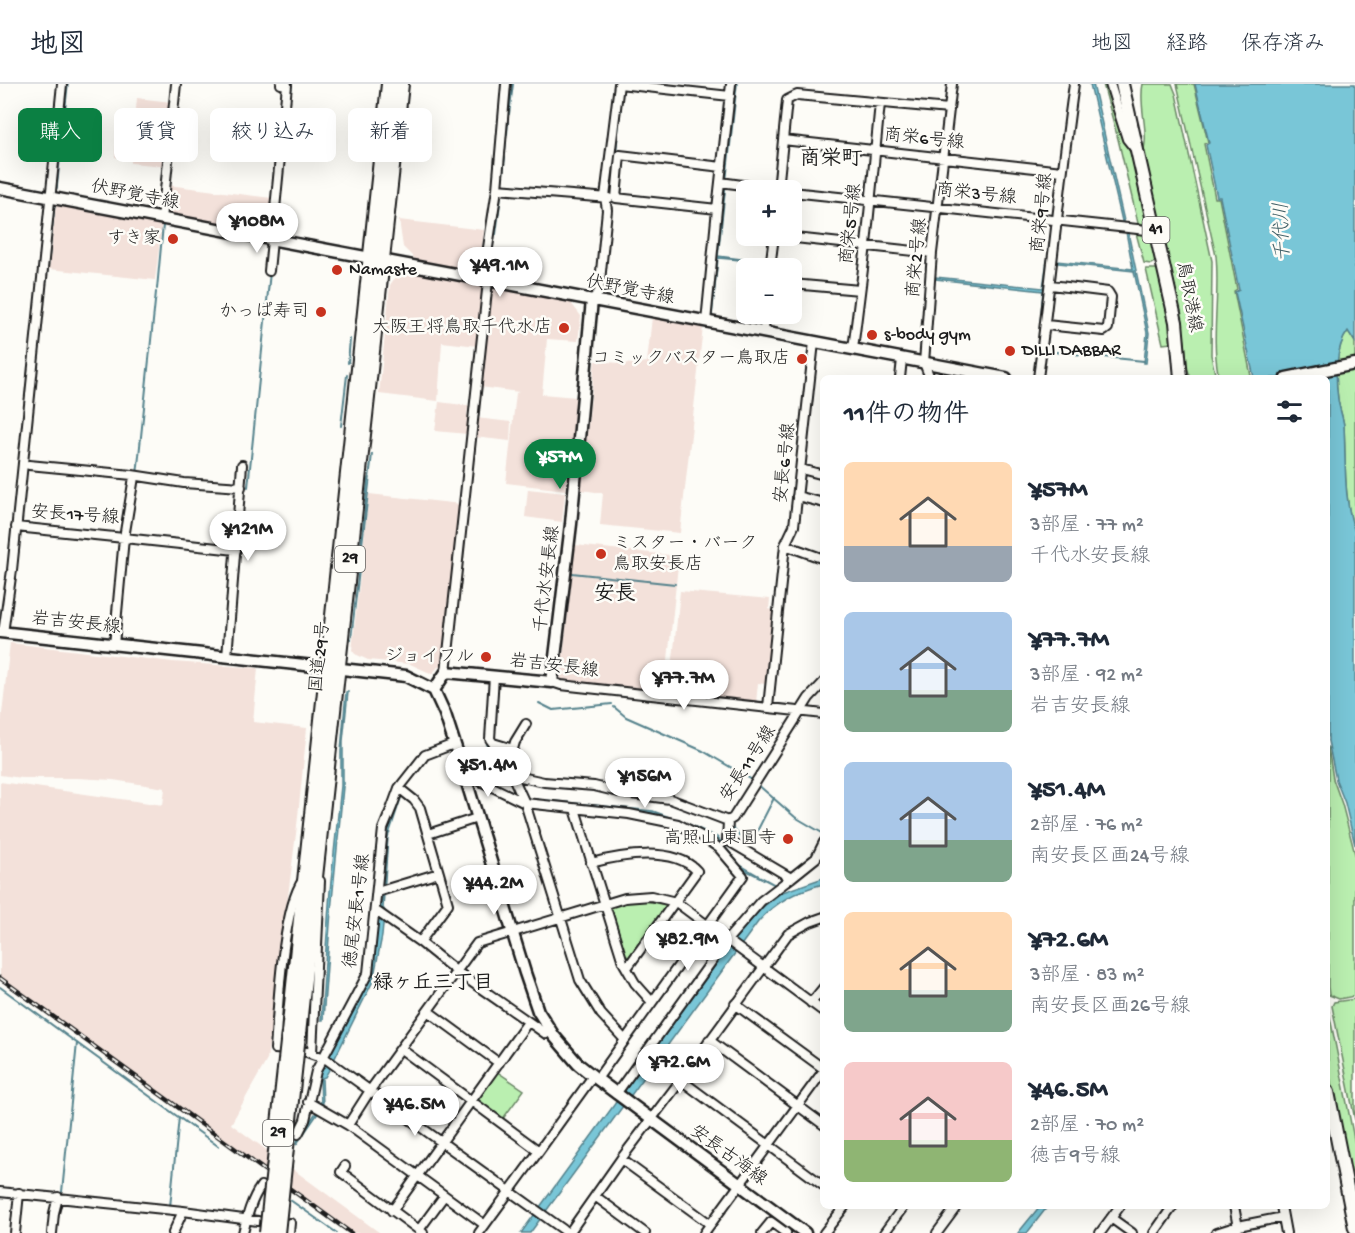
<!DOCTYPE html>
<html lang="ja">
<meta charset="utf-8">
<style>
body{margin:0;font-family:"Gochi Hand","Klee One",sans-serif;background:#f6f6f7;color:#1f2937;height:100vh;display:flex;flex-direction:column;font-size:22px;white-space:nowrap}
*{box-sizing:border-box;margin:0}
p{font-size:20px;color:#747a83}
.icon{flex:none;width:33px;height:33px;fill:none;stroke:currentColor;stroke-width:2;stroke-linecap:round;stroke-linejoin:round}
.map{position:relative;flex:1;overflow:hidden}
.details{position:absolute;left:820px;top:291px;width:510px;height:834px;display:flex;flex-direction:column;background:#fff;border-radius:9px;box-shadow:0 6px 24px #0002}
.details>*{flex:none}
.top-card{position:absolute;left:18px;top:24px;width:570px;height:54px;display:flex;gap:12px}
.buttons{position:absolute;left:736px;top:96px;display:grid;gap:12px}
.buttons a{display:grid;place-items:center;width:66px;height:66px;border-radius:9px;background:#fff;box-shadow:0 6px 24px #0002;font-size:30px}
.price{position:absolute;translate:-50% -51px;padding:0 14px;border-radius:21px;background:#fff;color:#222;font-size:20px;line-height:39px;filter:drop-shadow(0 2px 3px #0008)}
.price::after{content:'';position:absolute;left:50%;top:36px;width:18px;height:14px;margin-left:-9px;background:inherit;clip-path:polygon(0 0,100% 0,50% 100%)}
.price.on{background:#0b8043;color:#fff}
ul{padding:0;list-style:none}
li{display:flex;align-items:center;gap:18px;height:150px;padding:0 24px}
li span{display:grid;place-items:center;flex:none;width:168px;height:120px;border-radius:9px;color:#555}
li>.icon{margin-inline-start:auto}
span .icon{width:72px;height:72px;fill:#fffc;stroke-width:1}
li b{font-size:26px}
h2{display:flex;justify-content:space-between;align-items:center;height:72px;padding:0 24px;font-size:26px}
.tag{padding:0 21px;border-radius:9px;background:#fff;box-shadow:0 6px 24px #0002;font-size:21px;line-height:54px}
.tag.on{background:#0b8043;color:#fff}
header{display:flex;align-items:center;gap:36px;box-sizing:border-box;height:84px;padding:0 30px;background:#fff;border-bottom:2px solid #e0e1e3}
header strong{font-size:28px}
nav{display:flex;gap:33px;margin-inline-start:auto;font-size:21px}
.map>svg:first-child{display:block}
.built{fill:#f3e1da}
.green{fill:#baefb0;stroke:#6b8666;stroke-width:1.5}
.water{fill:#79c6d7;stroke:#54828c;stroke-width:1.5}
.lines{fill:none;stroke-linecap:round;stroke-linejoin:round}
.stream{stroke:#54828c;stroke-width:2}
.street-casing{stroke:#1c1c1c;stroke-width:12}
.secondary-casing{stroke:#1c1c1c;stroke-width:15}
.primary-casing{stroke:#1c1c1c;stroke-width:16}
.highway-casing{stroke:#1c1c1c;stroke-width:18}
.street{stroke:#fdfcf7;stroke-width:8}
.secondary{stroke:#fdfcf7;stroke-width:10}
.primary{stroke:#fdfcf7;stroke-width:12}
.highway{stroke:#fdfcf7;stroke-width:14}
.rail-casing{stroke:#1c1c1c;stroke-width:4.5}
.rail{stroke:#fdfcf7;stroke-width:2;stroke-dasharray:7;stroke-linecap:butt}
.highway-bridge-casing{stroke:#1c1c1c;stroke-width:18;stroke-linecap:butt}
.highway-bridge{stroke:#fdfcf7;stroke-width:14}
.poi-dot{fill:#c8321e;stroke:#fdfcf7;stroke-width:2}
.labels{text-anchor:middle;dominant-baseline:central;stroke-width:5;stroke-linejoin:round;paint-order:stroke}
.shield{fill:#fdfcf7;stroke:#605f5e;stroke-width:1.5}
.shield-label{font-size:16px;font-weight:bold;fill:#1c1c1c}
.street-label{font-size:18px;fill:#1c1c1c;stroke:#fdfcf7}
.poi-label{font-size:18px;fill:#1c1c1c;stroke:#fdfcf7;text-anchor:end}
.water-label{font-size:20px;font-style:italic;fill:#416067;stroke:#fdfcf7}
.neighbourhood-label{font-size:20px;font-weight:bold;fill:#1c1c1c;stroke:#fdfcf7}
.quarter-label{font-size:21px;font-weight:bold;fill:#1c1c1c;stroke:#fdfcf7}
</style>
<header>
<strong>地図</strong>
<nav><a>地図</a><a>経路</a><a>保存済み</a></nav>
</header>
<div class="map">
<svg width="1355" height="1149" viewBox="0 0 1355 1149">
<rect width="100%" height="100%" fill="#fdfcf7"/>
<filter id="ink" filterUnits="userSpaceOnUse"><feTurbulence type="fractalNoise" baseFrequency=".0167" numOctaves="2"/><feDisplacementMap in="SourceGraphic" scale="12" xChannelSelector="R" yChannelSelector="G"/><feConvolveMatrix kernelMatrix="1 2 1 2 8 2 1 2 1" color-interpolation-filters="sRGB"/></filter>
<g filter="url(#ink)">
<path class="built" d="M137,14L171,18L164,82L131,79V75L115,73L117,45L134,46Z
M168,101L272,114L269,145L266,147L169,129L166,124Z
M56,120L162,140L155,196L49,185Z
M399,136L484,146L479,189L423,180L415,175L403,163Z
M419,189L485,201L478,262L442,258L438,317L379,310L390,201L396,192Z
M492,202L550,212L571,219L581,232L578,257L547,255L542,310L576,313L566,406L506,399L516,309L519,308L480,303Z
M652,233L703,243L680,449L600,441L603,409L581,406L595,277L633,280L647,278Z
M439,318L471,322L468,324L467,331H470L468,350L435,347Z
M476,334L511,338L510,357L474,353Z
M528,405L565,409L562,438L525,433Z
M369,410L461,420L442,583H438L432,590L410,580L368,576L355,570L352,566Z
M575,461L679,472L666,594H671L680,507L770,515L769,525L777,527L769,600L758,599L756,619L560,597L562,583L591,585L562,582Z
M10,559L173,578L258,584L253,638L307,644L297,742L267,976L231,1040L380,1149H354L0,892V698L163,721L165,704L113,696L77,694H22L0,691V647Z"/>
<path class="green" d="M1103,0H1107L1124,55L1134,77L1149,133L1144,140L1138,139L1118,55Z
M1143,0H1172L1176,10L1212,177L1211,271L1215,290L1218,289C1211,251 1220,211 1216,172L1177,0H1194L1208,58L1204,60L1215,114H1219L1237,205L1234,207L1251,292L1239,294H1191L1187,284L1185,258L1143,67C1150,52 1138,20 1143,0Z
M1136,149L1144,150L1154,160L1156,177L1151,180L1144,179Z
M1146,185H1156L1160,186L1165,203L1173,257L1171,259L1163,260Z
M1348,247L1355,258V448C1343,415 1346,378 1344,342C1343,333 1339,324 1338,315C1335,294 1335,264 1348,247Z
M1328,663L1333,695L1342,720L1355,770V912L1339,915L1329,911L1328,902Z
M641,816L666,821L668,825L629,878H626L610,826L613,821Z
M1355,915V1036L1332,922L1334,918Z
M1328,923L1355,1060V1122L1328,983Z
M496,987L524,1006L502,1036L477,1018L476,1014Z"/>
<path class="water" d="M66,0H68L57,104H55Z
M733,0H737L718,172L764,178L718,174L712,232H708Z
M1090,0H1093L1124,137H1122Z
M1195,0H1355V258L1348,247C1335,264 1335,294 1338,315C1339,324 1343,333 1344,342C1346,378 1343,415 1355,448V761L1345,719L1336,696L1328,657V294H1254L1235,208L1239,206L1220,113H1217L1206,61L1209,59Z
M53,120H55L9,540L7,539Z
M1126,148H1128L1149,249L1146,279H1144L1147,249L1134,187L1049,178L1041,250H1039L1043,207L936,195V193L1043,204L1047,176L1133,185Z
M368,394H370L351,557Z
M346,608H348L343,657V703L331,827L323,936H321L330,807L341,702V667Z
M470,687L525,714L653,727L691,741L717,753L740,781L779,803L739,783L716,755L691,743L652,729L619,727L525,715L471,689Z
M402,711L388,753L383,824L388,831L384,830L382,852L373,897L330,984L325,993L322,994L323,1022L296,1061L297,1057L321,1021L320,994L318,993L368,895L383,810L386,752L393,729Z
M823,794V800C797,807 776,817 758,838L530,1149H521L747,838L759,826L781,809L780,806L783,808Z
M1040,1122H1048L1027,1149H1018Z"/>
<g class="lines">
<path class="stream" d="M179,10L180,0
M177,26L178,15
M509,30L513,0
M288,31L292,0
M289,38L290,46
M507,50L508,37
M505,66L506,57
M616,68L622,10
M171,86L173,65
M282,91L288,39
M502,98L505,73
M612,109L615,75
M496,150L501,111
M157,205L163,141
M1044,267L1144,277
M348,279L350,255
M341,342L347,291
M137,391L156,208
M369,395L372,370
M248,403L270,188
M572,489L675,500
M539,619L553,626L612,620
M614,623L626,633L703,667L754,697
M468,673L490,685
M485,683L487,659
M493,686L509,692
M757,700L795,733L824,750
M730,742L746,758L751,759L774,714
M0,903L218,1062
M62,1108L77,959
M290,1116L337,1149
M170,1123L179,1033"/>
<defs>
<path id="street" d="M1110,0L1127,55L1135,65
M783,56L1062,87
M722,83L620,71L616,114L717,125L731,0
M720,98L780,106
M497,105L609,114
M778,106L787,16L797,11L949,25
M792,108L1156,147
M162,135L176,0
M777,152L932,169
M770,184L774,152
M269,187L287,1L281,0
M483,196L497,105L506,0
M792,200L860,206
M592,216L599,208L607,126L605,113L619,0L730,12
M706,238L717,125
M1046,241L1104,247L1108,244L1111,213L1108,208L1051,201
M764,249L765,230
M814,258L794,442L785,461L824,475
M853,265L866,161L880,19
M900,294L902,275
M930,294L924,279L932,169L952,0
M1038,294C1051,196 1060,98 1074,0
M29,381L132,391L184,399L241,403
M801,385L824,391
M797,412L824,419
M16,443L124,454L134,393
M3,549L12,486L62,0
M114,561L124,454L236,466
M227,573L242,381
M446,588L488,197
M494,592L490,655L493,659L513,665L512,691L544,698L594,702L623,709L670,715L728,737L733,734L809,614L824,598
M552,598L561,601L824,630
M768,623L785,461
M513,665L515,658L526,640
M464,689L525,719
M512,691L524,717
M399,704L414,716L420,724L448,820L420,858
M525,719L629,730L678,740L703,753L719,764L743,792L625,956L601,930L580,896Z
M575,725L623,878L635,899L651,917
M728,737L727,756L791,794L816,774L824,758
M428,750L477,734
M591,779C621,771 674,762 697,787L627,884
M303,796C282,825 278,926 275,965L307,968L326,975L568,1149
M377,808L439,789
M376,827L420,858L456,887L546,950
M824,833L810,838L788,850L681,996L824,1102
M811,919L824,903
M735,920L824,985
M428,927L499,979
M709,956L824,1041
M401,965L539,1067L479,1149
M312,969L320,797
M597,995L625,956
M616,1010L727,856L761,817L791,794
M308,1018L348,1041L485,1141
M348,1041L371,1005L477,859L625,814L651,812L676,818L824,928
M298,1050L305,1036L316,987L368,889L383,745L392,723L399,704L425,671L454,660
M539,1067L593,992
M621,1075L681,996
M345,1082L341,1088L423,1149
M0,1108L183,1127
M595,1112L645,1149
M1234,1122L1239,1149
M1281,1122L1286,1149
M392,1127L528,938
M1111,1134L1132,1149
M419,1146L444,1112
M15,1149L19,1109
M52,1149L54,1129L58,1113
M173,1149L183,1127L258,1137
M243,1149C247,1133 251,1116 261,1102
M289,1149L290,1139
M569,1149L621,1075L710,1140
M704,1149L824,986
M762,1149L771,1138L786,1149
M824,1149L845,1122
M884,1149L904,1122
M937,1149L957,1122
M1100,1149L1120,1122
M1154,1149L1173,1122
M1216,1149L1238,1142L1283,1133"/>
<path id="secondary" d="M0,104L1006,294
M1286,294L1355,280
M0,548L406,592L434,606
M434,606L445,630L464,689L525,889L538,927L554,952L578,980L593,992L805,1149
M434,606L446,588L552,598L571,440L592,216"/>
<path id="primary" d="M1122,0L1176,238L1181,294
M1328,1008L1355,1144"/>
<path id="highway" d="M289,949L389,0
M298,950L401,0"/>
</defs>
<use href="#street" class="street-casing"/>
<use href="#secondary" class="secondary-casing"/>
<use href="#primary" class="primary-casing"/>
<use href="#highway" class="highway-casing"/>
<use href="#street" class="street"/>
<use href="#secondary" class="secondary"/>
<use href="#primary" class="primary"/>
<use href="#highway" class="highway"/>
<defs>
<path id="rail" d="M0,894L351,1149"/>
</defs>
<use href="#rail" class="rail-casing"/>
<use href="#rail" class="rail"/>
<defs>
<path id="highway-bridge" d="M267,1149L289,949
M277,1149L298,950"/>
</defs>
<use href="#highway-bridge" class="highway-bridge-casing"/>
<use href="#highway-bridge" class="highway-bridge"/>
</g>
</g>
<g class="poi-dot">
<circle cx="173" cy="155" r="6"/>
<circle cx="337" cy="186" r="6"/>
<circle cx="321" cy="228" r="6"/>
<circle cx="564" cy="244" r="6"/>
<circle cx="872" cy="251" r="6"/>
<circle cx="1010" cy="267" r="6"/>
<circle cx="802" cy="275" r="6"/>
<circle cx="601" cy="470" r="6"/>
<circle cx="486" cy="573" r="6"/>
<circle cx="788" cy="755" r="6"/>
</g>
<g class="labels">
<g class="shield">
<rect x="1142.5" y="133" width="27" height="26" rx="4.5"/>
<rect x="335" y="462" width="30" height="26" rx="4.5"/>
<rect x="263" y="1036" width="30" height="26" rx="4.5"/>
</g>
<g class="shield-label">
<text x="1156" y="146">41</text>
<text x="350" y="475">29</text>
<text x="278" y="1049">29</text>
</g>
<g class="street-label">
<text transform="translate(924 56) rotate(6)">商栄6号線</text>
<text transform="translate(976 111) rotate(6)">商栄3号線</text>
<text transform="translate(135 112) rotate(11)">伏野覚寺線</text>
<text transform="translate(1043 129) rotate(-84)">商栄9号線</text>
<text transform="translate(852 140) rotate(-84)">商栄5号線</text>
<text transform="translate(918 174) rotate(-85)">商栄2号線</text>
<text transform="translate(630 207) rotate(11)">伏野覚寺線</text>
<text transform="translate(1188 213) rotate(79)">鳥取港線</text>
<text transform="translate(786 379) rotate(-84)">安長6号線</text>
<text transform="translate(75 432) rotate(4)">安長17号線</text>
<text transform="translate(548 495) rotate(-83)">千代水安長線</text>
<text transform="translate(76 540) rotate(6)">岩吉安長線</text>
<text transform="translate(321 573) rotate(-84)">国道29号</text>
<text transform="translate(554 583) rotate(7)">岩吉安長線</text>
<text transform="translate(749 680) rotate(-57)">安長11号線</text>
<text transform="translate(358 827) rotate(-83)">徳尾安長1号線</text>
<text transform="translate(728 1072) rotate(36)">安長古海線</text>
</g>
<g class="poi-label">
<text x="161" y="155">すき家</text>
<text x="349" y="186" text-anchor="start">Namaste</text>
<text x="309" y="228">かっぱ寿司</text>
<text x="552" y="244">大阪王将鳥取千代水店</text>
<text x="884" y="251" text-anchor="start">s-body gym</text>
<text x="1022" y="267" text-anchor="start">DILLI DABBAR</text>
<text x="790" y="275">コミックバスター鳥取店</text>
<text x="613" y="460" text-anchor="start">ミスター・バーク<tspan x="613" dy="21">鳥取安長店</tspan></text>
<text x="474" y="573">ジョイフル</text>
<text x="776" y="755">高照山 東圓寺</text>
</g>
<g class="water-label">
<text transform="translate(1284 148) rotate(-92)">千代川</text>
</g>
<g class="neighbourhood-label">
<text x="433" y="900">緑ヶ丘三丁目</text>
</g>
<g class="quarter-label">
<text x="831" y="76">商栄町</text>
<text x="615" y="511">安長</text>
</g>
</g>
</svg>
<div class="buttons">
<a>+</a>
<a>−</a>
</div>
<b class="price" style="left:257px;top:170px">¥108M</b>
<b class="price" style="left:500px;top:214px">¥49.1M</b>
<b class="price on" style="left:560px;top:406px">¥57M</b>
<b class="price" style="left:248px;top:478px">¥121M</b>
<b class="price" style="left:684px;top:627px">¥77.7M</b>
<b class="price" style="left:488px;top:714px">¥51.4M</b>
<b class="price" style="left:645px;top:725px">¥156M</b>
<b class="price" style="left:494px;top:832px">¥44.2M</b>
<b class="price" style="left:688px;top:888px">¥82.9M</b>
<b class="price" style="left:680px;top:1011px">¥72.6M</b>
<b class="price" style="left:415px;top:1053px">¥46.5M</b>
<div class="top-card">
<a class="tag on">購入</a>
<a class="tag">賃貸</a>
<a class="tag">絞り込み</a>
<a class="tag">新着</a>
</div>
<section class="details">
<h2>11件の物件<svg class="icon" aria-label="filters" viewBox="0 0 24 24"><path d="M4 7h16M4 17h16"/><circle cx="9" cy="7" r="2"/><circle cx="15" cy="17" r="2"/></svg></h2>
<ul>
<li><span style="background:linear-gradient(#ffd9b3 70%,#9aa5b1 0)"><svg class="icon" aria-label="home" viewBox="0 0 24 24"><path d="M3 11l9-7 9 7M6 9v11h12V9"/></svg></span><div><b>¥57M</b><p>3部屋 · 77 m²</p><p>千代水安長線</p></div></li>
<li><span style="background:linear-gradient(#a9c7e8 65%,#7fa58c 0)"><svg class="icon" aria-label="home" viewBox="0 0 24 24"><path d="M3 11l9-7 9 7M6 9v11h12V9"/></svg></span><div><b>¥77.7M</b><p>3部屋 · 92 m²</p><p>岩吉安長線</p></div></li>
<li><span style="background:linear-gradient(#a9c7e8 65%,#7fa58c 0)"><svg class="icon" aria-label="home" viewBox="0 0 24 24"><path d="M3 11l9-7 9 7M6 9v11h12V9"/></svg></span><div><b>¥51.4M</b><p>2部屋 · 76 m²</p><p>南安長区画24号線</p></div></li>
<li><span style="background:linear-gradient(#ffd9b3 65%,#7fa58c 0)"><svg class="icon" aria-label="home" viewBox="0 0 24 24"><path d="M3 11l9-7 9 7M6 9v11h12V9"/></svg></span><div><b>¥72.6M</b><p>3部屋 · 83 m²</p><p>南安長区画26号線</p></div></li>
<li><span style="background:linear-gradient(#f6c9c9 65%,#8fb573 0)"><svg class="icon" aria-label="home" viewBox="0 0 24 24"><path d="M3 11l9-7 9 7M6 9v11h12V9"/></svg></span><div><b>¥46.5M</b><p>2部屋 · 70 m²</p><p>徳吉9号線</p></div></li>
</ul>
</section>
</div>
